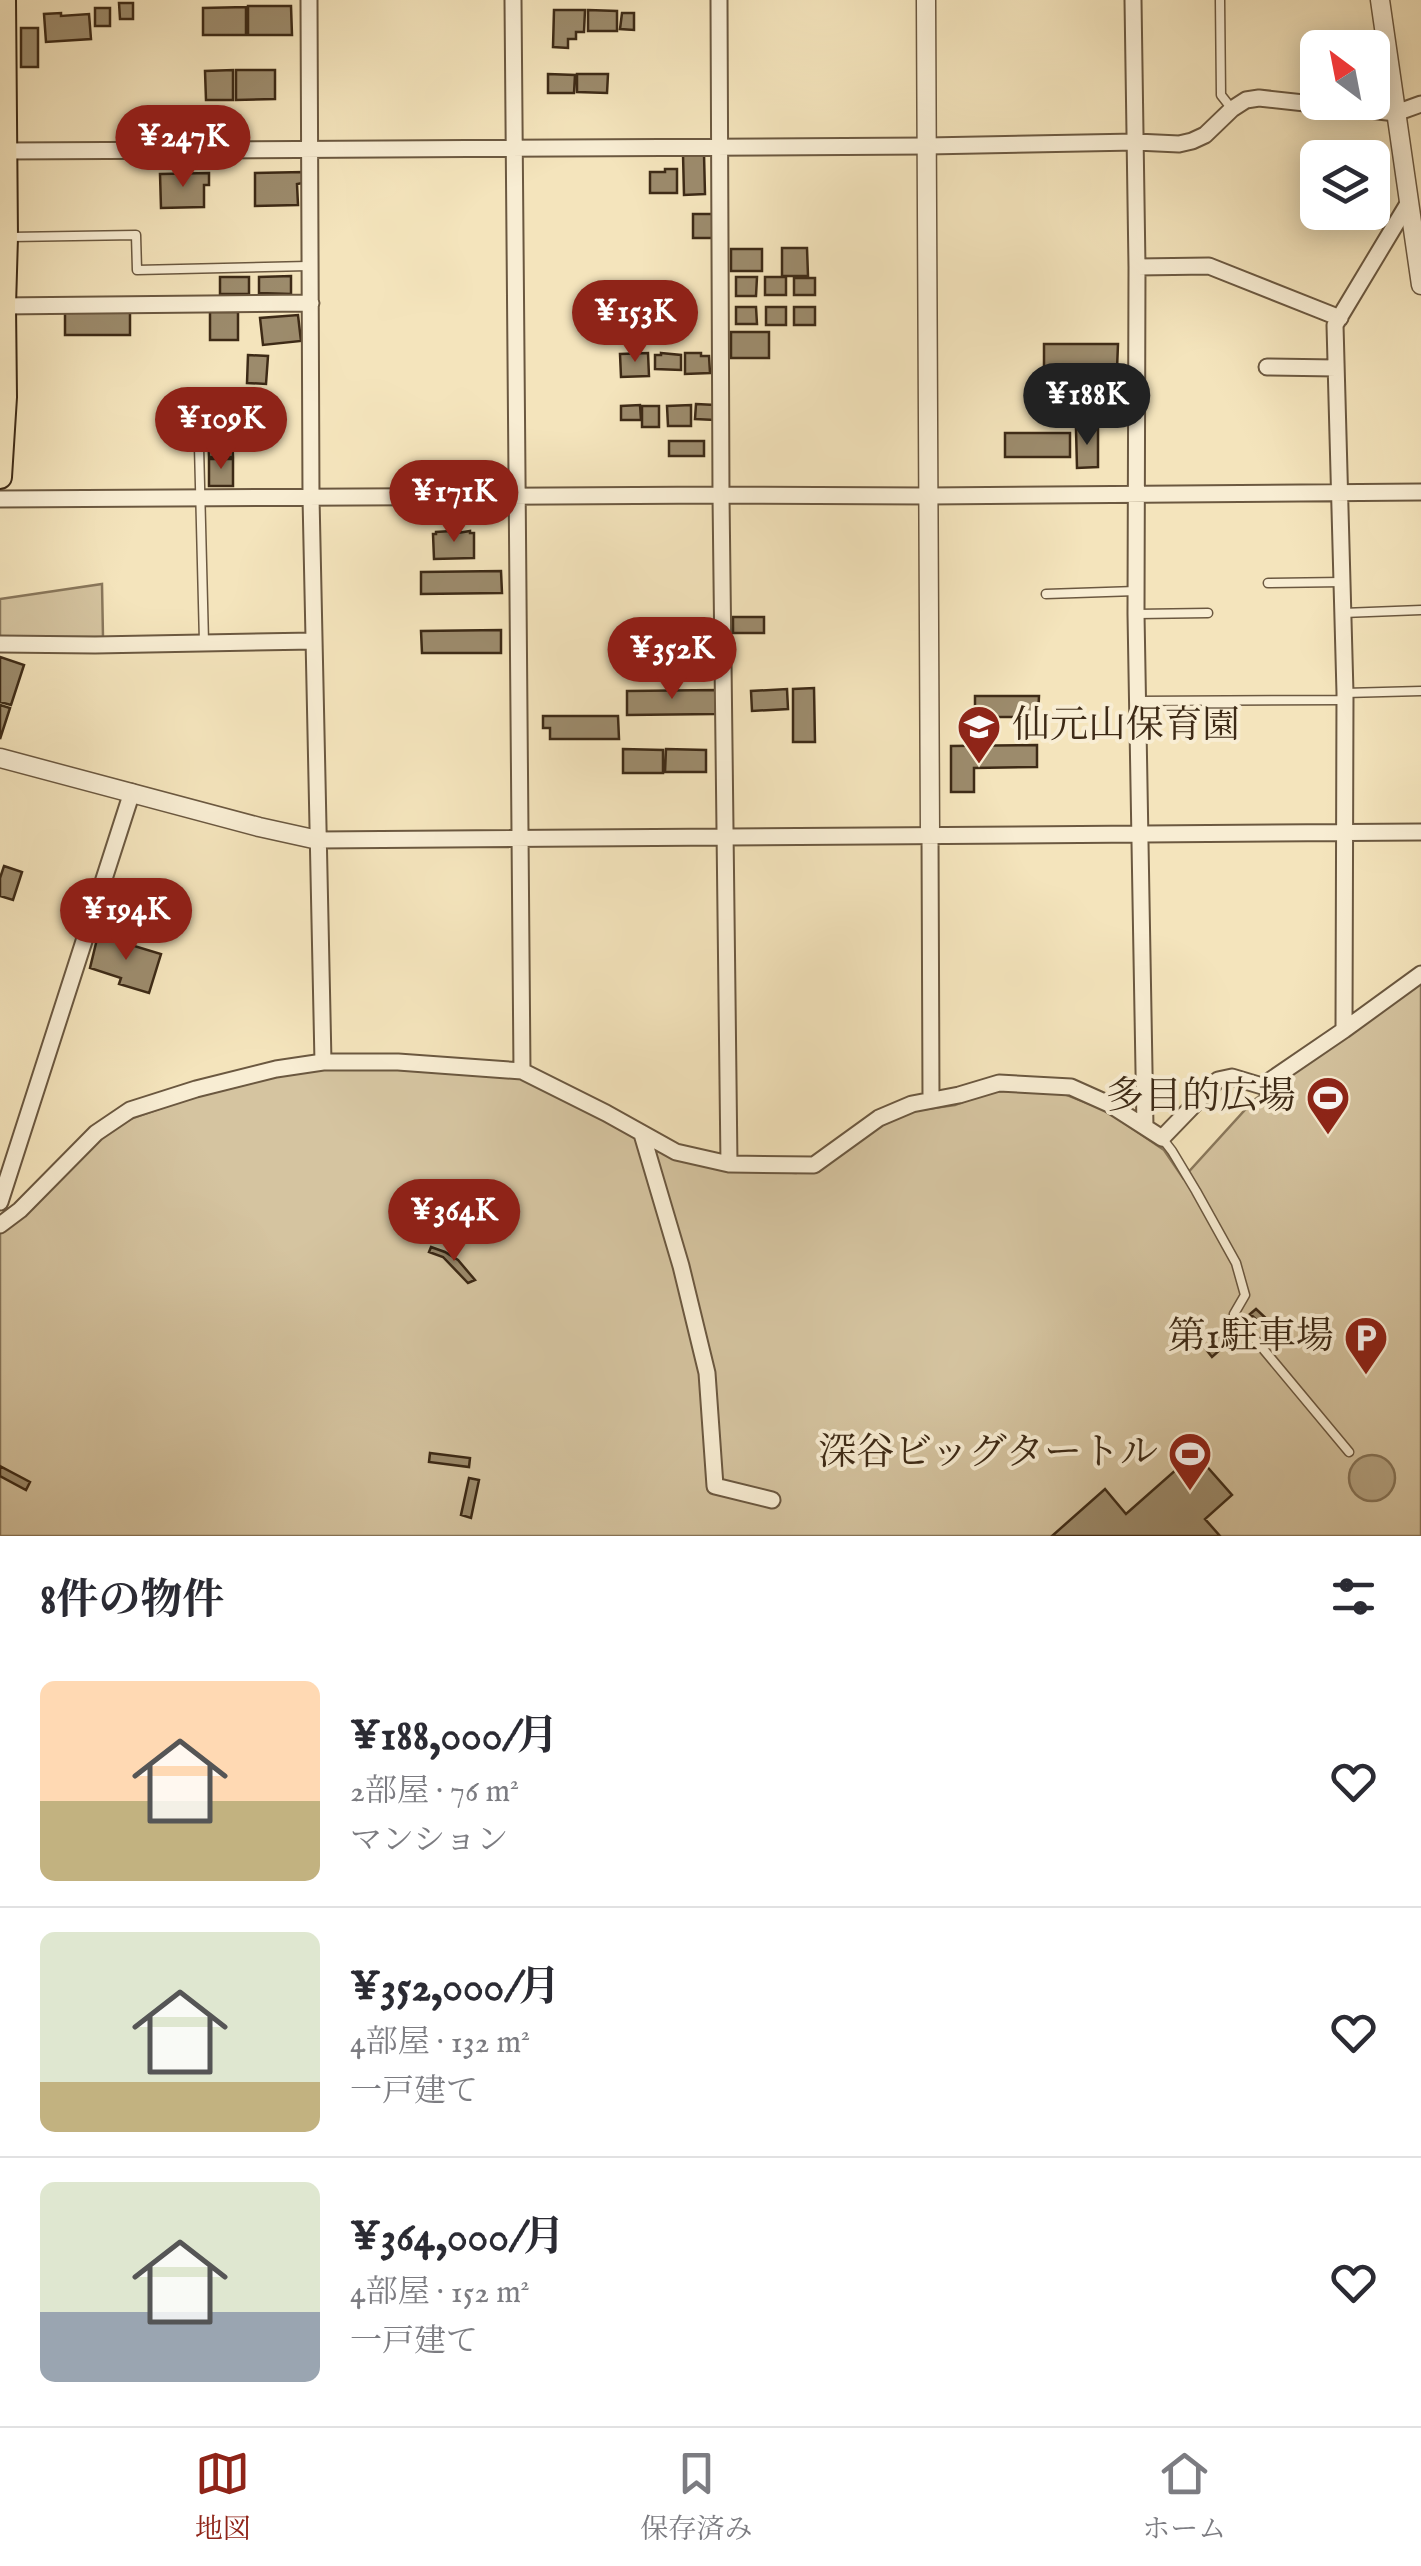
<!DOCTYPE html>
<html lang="ja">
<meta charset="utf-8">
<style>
body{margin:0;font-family:"IM FELL English","Noto Serif JP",serif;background:#f7f7f7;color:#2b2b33;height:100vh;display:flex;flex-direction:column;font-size:38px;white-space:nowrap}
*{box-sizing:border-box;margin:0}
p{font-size:32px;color:#7c7c81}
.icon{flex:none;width:55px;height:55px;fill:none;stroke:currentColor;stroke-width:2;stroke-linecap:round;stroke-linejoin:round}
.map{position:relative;height:1536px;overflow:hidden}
.sheet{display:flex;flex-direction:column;background:#fff;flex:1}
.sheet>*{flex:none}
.needle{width:65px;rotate:328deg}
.tools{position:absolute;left:1300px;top:30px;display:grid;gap:20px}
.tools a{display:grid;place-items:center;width:90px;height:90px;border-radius:15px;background:#fff;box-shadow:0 5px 25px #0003;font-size:50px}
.price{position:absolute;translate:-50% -85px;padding:0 22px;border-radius:35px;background:#8f2418;color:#fff;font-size:32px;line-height:65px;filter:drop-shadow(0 2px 5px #0008)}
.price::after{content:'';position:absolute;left:50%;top:60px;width:30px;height:22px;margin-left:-15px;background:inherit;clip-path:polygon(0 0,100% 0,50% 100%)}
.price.selected{background:#222;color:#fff}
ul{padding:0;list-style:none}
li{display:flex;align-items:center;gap:30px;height:250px;padding:0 40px}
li+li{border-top:2px solid #e1e1e2}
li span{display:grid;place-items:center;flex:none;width:280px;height:200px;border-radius:15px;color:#555}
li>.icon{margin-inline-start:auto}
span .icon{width:120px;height:120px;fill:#fffc;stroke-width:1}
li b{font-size:42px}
h2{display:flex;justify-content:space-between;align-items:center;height:120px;padding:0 40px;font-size:42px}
.dock{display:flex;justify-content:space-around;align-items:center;height:140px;border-top:2px solid #e1e1e2;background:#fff;font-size:28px;color:#7c7c81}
.dock a{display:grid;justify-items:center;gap:5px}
.dock .selected{color:#8f2418}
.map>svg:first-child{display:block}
.green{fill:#d5c4a0;stroke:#89775b;stroke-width:2.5}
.water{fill:#b6a584;stroke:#867458;stroke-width:2.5}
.building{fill:#9c8b6c;stroke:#3d2a16;stroke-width:2.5}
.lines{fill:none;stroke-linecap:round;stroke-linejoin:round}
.service-casing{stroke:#6b5840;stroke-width:11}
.minor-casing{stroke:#6b5840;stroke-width:19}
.tertiary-casing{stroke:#6b5840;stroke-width:21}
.primary-casing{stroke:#3d2a16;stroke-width:26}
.service{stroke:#f8edd3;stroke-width:8}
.minor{stroke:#f8edd3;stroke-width:15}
.tertiary{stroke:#f8edd3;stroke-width:18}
.primary{stroke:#f4e4bc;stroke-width:22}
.labels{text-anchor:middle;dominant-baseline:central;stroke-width:8;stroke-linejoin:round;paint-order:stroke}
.poi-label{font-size:38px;fill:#3d2a16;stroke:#f8edd3;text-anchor:end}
</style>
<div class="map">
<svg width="1421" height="1536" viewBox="0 0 1421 1536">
<rect width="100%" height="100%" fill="#f4e4bc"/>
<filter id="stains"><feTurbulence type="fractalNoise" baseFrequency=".002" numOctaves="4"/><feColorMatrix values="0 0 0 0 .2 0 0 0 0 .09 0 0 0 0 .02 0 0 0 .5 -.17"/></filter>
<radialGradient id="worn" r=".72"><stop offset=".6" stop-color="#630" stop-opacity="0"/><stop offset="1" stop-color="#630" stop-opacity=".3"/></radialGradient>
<path class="green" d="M102,584L103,637H0V599Z
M1421,981V1536H0V1233L105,1133L133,1118L210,1091L275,1073L323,1067H401L525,1077L715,1168L796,1173L818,1169L878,1127L913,1111L955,1105L989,1092L1037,1089L1067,1095L1105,1110L1164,1150L1183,1178L1254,1100Z"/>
<path class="water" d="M1349 1478a23 23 0 1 1 46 0a23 23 0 1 1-46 0Z"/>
<path class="building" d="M119,3H133V19H120Z
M248,6H291L292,35H248Z
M246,7V35H203V8Z
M95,8H110V26H95Z
M554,10H585L584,32H576V39H568V48L553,47Z
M588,10L617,11V31H588Z
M61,13V16L89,14L91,39L46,42L44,14Z
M622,13H634V30L620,29Z
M21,28H38V67H21Z
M233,70V100H206L205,71Z
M236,70H275V99L236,100Z
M548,74L575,75L574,93H548Z
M577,74H608L607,93L577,92Z
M683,154H704L705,194L684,195Z
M665,169H677V193H650V172H665Z
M303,172V183L297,184L298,205L255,206V173Z
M209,173V185H204V207L161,208L160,174Z
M693,214H713V238H693Z
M782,248H807L808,276H782Z
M731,249H762V271H731Z
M291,276V294L259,293V277Z
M220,277H249V294H220Z
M736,277H757L756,296H736Z
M765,277H786V295H765Z
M794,278H815V295H794Z
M736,307H756L757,324H736Z
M766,307H786V325H766Z
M794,307H815V325H794Z
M130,311V335H65V312Z
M210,312H238V340H210Z
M298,315L301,341L263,345L260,318Z
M731,332H769V358H731Z
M1044,344H1118L1117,369H1044Z
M648,353L649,376L621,377L620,354Z
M661,353L681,355V370L655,369V355H661Z
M685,353H701V356H709L710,373L685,374Z
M248,355L268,356L266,384L247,383Z
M1050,392H1079L1078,419L1049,418Z
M1085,392L1128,393V418H1085Z
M208,400H232V426H208Z
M696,404L715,405V420L695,419Z
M640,405L641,420H621V406Z
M691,405V426H668L667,406Z
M642,406H659V427H642Z
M1076,429H1098V467L1077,468Z
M232,431L233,457H209L208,432Z
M1005,433H1070V457H1005Z
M669,441H704V456H669Z
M209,459H233V486H209Z
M451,531V534L470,531V533H474V558L434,559L433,534H436V532Z
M501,571L502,593L421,594V572Z
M733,617H764V633H733Z
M501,630V653H422L421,631Z
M0,657L24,665L11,705L0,702Z
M814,688L815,742H793V689Z
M787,689L788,709L752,711L751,691Z
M716,690V714L627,715V691Z
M975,696H1039L1038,717H975Z
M0,705L10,708L0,739Z
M543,716H618L619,739H550V728H543Z
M1037,745V767L974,768V792H951V746Z
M623,749L663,750V773H623Z
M666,749L706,750V772H665Z
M4,866L22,872L13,900L0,896V878Z
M98,935L161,954L149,993L119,984L121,978L90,968Z
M431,1247L445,1252L458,1260L475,1280L468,1283L443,1257L429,1252Z
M1256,1309L1273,1325L1268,1330L1250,1314Z
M1221,1333L1229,1342L1212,1357L1204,1347Z
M430,1453L470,1458L469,1467L429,1462Z
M1195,1453L1232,1495L1205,1519L1220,1536H1052L1105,1489L1126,1514Z
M0,1466L30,1482L26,1490L0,1476Z
M469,1478L479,1480L471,1518L461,1515Z"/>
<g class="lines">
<defs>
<path id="service" d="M1220,0L1221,95L1232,109
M11,237L136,235L137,270L308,266
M198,407L204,642
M1268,583L1343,582
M1046,594L1136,591
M1343,613L1421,610
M1137,614L1208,613
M1345,693L1421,691
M1138,701L1344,700
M1162,1138L1172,1151L1196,1191L1236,1263L1245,1295L1234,1314L1349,1452"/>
<path id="minor" d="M309,0L311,497L323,1062
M513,0L522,1071
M719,0L721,495L729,1164
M1133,0L1137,267L1136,614L1145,1127
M6,151L927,146L1136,142L1179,144L1192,141L1205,135L1232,109L1246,100L1259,98L1396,113L1421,104
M1409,202L1335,325L1345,693L1344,1030L1421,974
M1137,267L1209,266L1340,318
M0,306L311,303
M1267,367L1336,368
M0,499L721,495L928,496L1421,492
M0,644L95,645L314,641
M930,834L931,1100
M318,840L1421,832
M642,1134L681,1266L707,1373L715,1486L772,1500
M0,1202L132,792
M0,1225L20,1210L96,1133L130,1110L196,1089L276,1069L323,1062H398L522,1071L606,1113L676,1152L729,1164L814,1165L879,1118L912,1104L959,1095L999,1083L1071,1087L1109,1104L1162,1138L1218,1080L1232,1077L1262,1086L1344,1030"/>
<path id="tertiary" d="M926,0L930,834
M1380,0L1421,285
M0,758L259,827L318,840"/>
<path id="primary" d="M0,477L5,397L4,306L6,237L4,0"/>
</defs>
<use href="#service" class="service-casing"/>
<use href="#minor" class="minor-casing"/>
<use href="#tertiary" class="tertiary-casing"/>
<use href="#primary" class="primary-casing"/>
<use href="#service" class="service"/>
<use href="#minor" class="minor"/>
<use href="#tertiary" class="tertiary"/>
<use href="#primary" class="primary"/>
</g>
<defs>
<symbol id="school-pin" viewBox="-11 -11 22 30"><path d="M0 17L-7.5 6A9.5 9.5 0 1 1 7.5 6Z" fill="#8f2418" stroke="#f8edd3"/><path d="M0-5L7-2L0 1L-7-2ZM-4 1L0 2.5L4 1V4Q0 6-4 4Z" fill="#fff"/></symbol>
<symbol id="stadium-pin" viewBox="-11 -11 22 30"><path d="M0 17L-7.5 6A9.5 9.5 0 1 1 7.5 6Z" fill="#8f2418" stroke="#f8edd3"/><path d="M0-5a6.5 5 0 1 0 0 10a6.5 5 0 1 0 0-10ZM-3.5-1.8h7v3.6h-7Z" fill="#fff"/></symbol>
<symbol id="parking-pin" viewBox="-11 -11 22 30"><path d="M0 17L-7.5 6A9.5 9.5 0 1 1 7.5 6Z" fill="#8f2418" stroke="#f8edd3"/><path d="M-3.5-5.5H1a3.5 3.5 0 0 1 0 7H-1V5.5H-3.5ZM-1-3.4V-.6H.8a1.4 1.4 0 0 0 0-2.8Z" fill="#fff"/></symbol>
</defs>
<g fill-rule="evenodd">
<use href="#school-pin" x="954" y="702" width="50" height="68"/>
<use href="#stadium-pin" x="1303" y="1073" width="50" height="68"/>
<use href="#parking-pin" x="1341" y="1313" width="50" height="68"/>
<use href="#stadium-pin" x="1165" y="1429" width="50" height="68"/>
</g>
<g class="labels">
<g class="poi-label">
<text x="1012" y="727" text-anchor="start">仙元山保育園</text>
<text x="1296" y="1098">多目的広場</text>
<text x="1334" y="1338">第1駐車場</text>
<text x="1158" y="1454">深谷ビッグタートル</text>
</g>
</g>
<rect width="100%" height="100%" filter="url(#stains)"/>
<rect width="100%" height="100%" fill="url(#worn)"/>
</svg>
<div class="tools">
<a><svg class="needle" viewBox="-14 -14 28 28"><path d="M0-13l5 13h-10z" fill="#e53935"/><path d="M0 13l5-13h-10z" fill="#7c7c81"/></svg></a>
<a><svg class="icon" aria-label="layers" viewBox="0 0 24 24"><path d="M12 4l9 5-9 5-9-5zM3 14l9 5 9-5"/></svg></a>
</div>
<b class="price" style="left:183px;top:190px">¥247K</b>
<b class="price" style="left:635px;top:365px">¥153K</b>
<b class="price selected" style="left:1087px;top:448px">¥188K</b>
<b class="price" style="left:221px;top:472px">¥109K</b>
<b class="price" style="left:454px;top:545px">¥171K</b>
<b class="price" style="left:672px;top:702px">¥352K</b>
<b class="price" style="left:126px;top:963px">¥194K</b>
<b class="price" style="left:454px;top:1264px">¥364K</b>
</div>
<section class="sheet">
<h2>8件の物件<svg class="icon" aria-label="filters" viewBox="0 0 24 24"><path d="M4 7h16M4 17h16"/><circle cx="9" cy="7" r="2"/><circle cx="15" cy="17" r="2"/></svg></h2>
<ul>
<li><span style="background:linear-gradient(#ffd9b3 60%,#c2b280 0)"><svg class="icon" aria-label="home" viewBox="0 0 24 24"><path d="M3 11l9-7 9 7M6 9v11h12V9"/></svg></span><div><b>¥188,000/月</b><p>2部屋 · 76 m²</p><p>マンション</p></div><svg class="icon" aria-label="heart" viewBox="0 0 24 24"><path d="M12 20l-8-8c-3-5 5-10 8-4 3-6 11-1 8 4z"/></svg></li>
<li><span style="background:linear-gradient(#dfe7d0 75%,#c2b280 0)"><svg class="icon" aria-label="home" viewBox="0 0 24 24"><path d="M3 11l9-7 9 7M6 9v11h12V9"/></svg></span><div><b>¥352,000/月</b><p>4部屋 · 132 m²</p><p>一戸建て</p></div><svg class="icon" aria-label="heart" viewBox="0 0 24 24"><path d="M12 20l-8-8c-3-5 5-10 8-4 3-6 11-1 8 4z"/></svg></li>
<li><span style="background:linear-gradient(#dfe7d0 65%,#9aa5b1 0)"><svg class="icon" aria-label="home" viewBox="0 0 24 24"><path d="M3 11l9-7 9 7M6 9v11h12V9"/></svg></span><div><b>¥364,000/月</b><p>4部屋 · 152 m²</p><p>一戸建て</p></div><svg class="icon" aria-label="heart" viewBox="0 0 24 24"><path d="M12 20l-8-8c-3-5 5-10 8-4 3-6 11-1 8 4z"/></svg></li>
</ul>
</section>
<nav class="dock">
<a class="selected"><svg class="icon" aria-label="map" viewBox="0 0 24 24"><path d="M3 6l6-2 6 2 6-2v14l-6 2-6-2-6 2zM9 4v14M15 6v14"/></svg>地図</a>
<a><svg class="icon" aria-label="saved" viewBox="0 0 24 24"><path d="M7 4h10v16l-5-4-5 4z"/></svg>保存済み</a>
<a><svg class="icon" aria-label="home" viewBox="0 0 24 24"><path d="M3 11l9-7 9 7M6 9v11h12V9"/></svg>ホーム</a>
</nav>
